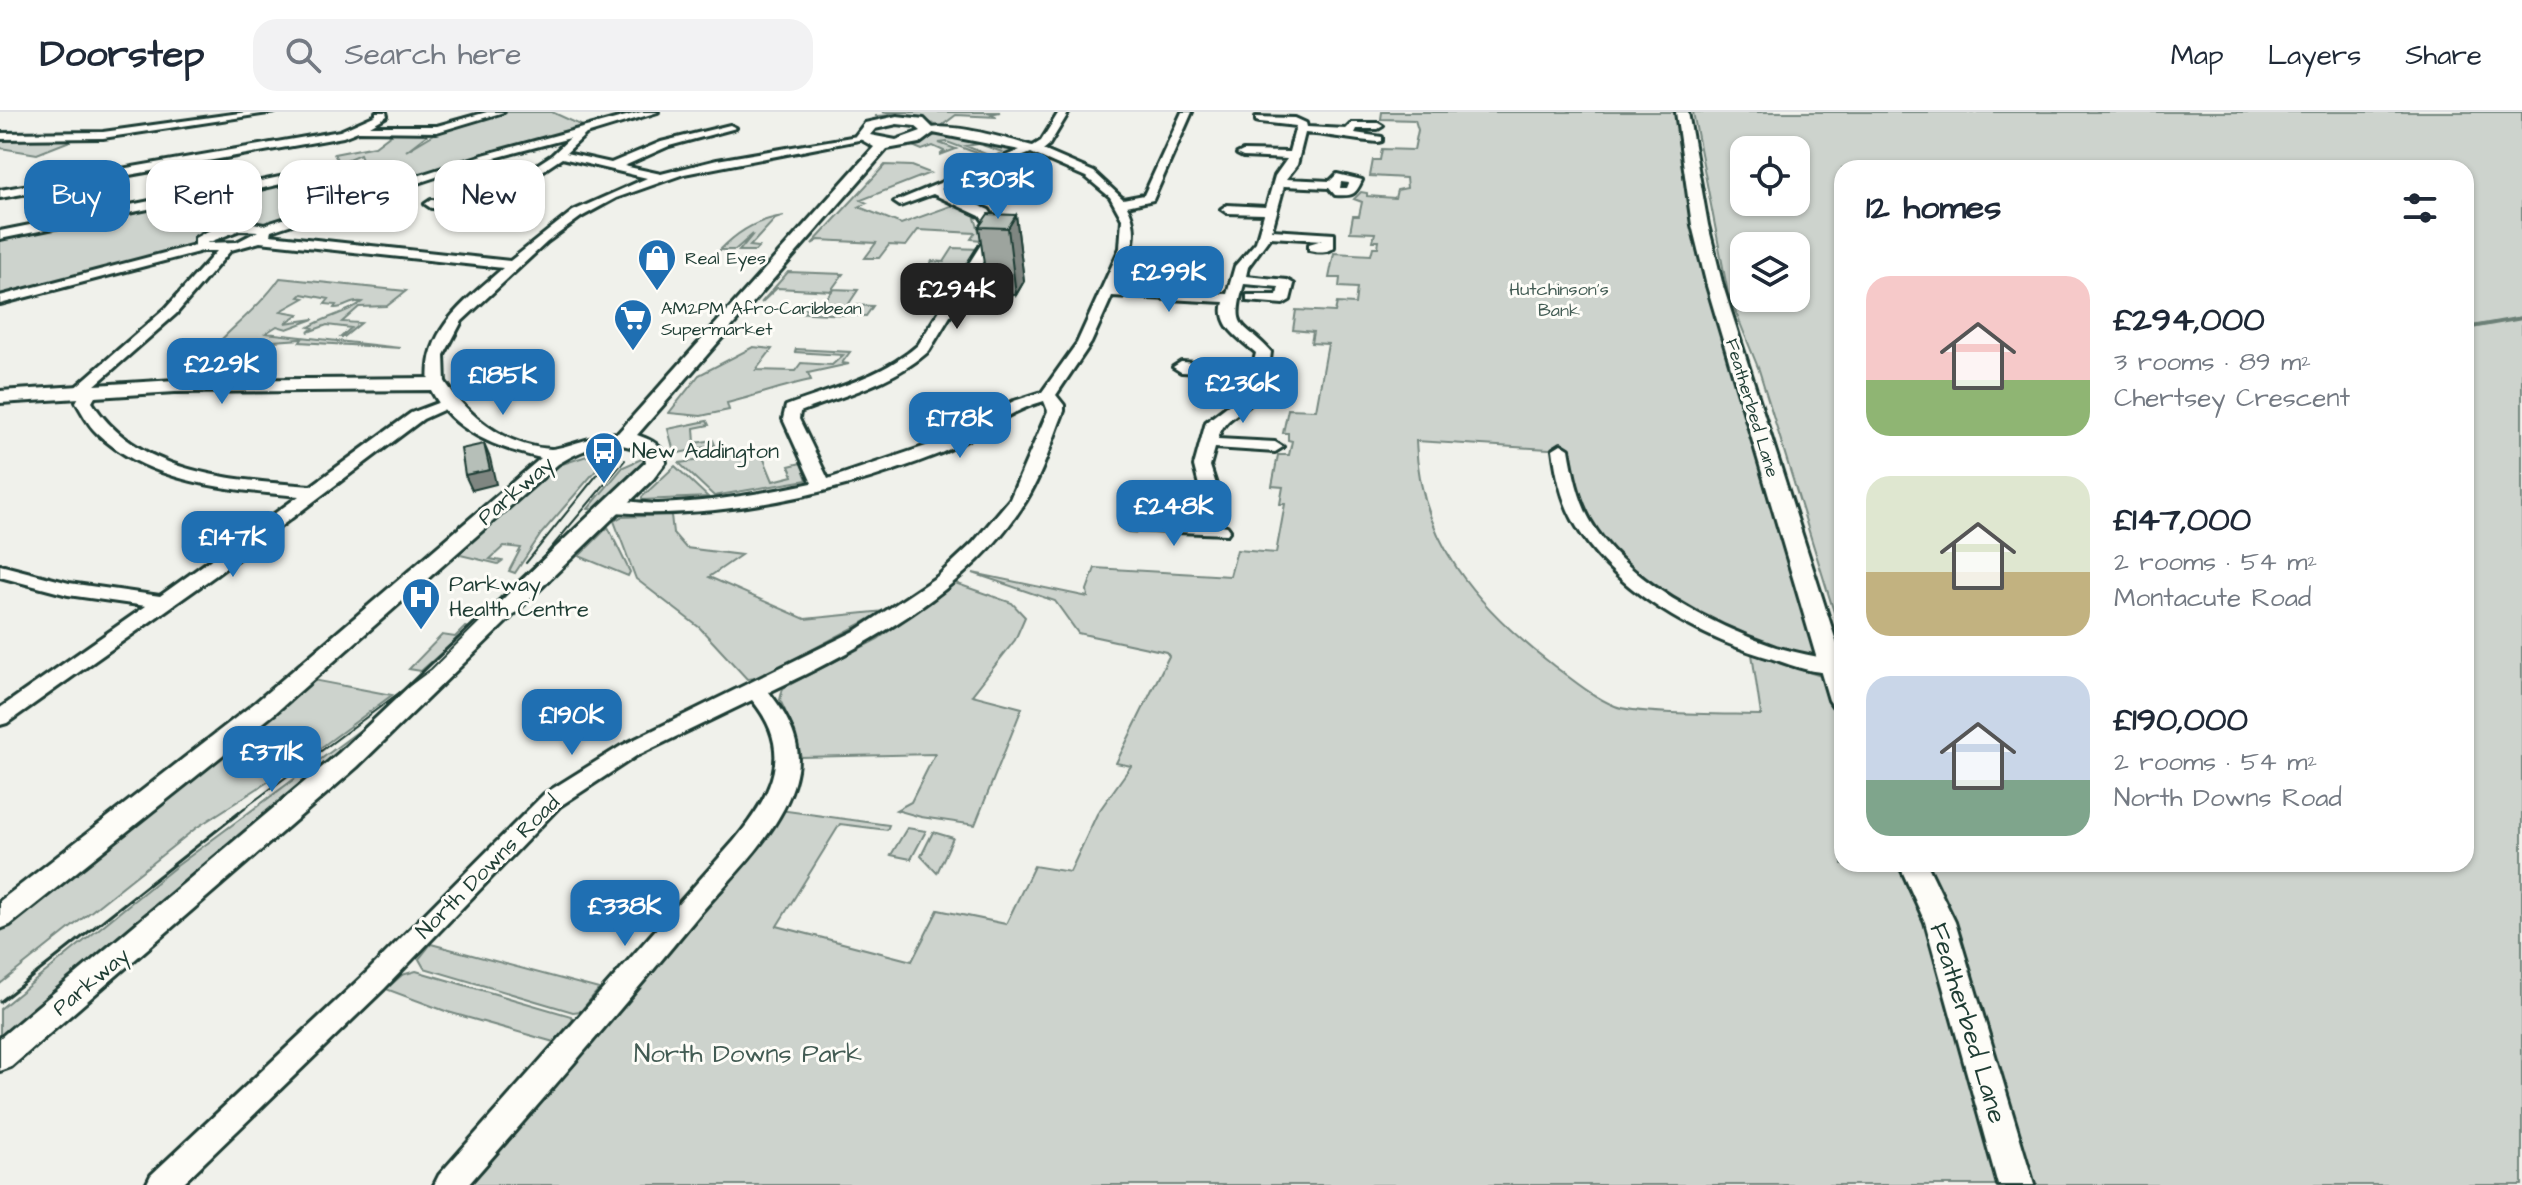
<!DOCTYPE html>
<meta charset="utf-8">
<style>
body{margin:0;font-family:"Architects Daughter",sans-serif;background:#f2f2f3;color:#1f2937;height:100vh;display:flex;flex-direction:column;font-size:30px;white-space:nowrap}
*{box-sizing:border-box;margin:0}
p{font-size:26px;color:#747a83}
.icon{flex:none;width:44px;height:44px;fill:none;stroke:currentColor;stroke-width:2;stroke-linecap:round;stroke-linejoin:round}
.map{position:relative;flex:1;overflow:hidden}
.sheet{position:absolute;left:1834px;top:48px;width:640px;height:712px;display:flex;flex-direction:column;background:#fff;border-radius:24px;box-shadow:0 2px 6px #0004}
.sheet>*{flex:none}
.guide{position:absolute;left:24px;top:48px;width:760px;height:72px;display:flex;gap:16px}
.controls{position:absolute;left:1730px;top:24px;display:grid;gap:16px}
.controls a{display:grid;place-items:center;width:80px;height:80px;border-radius:16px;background:#fff;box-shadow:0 2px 6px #0004;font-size:40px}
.price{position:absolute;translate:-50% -68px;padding:0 18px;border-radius:16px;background:#1f6fb2;color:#fff;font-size:26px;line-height:52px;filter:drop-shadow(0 2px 4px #0008)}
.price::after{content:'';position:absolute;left:50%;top:48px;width:24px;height:18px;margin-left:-12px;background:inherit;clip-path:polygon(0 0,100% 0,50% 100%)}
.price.on{background:#222;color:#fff}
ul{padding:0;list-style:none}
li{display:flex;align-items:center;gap:24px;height:200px;padding:0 32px}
li span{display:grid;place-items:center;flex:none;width:224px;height:160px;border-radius:24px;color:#555}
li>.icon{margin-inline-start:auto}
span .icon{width:96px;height:96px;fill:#fffc;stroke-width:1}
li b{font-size:34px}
h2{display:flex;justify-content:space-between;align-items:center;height:96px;padding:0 32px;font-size:34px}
.pill{padding:0 28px;border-radius:24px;background:#fff;box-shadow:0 2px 6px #0004;font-size:28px;line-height:72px}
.pill.on{background:#1f6fb2;color:#fff}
header{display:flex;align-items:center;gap:48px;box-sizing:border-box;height:112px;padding:0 40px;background:#fff;border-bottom:2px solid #e0e1e3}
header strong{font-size:38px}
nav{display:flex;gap:44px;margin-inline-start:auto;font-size:28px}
.search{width:560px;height:72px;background:#f2f2f3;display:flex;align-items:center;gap:20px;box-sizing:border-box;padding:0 28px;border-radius:24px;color:#747a83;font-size:30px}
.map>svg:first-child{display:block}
.green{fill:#cdd3cd;stroke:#768880;stroke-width:2;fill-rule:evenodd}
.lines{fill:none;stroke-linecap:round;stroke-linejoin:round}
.stream{stroke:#6c8077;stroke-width:4}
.minor-casing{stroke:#1f3d34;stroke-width:6}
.tertiary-casing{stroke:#1f3d34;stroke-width:6}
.minor{fill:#fdfcf7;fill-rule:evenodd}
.tertiary{fill:#fdfcf7;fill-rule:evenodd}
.tram-far1{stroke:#1f3d34;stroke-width:2}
.tram{stroke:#1f3d34;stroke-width:3}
.wall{fill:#9da49e;stroke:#1f3d34;stroke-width:2}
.shaded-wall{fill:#7f8681;stroke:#1f3d34;stroke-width:2}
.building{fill:#b6bfb8;stroke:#1f3d34;stroke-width:2}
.labels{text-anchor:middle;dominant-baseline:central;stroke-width:6;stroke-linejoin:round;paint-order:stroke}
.far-poi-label{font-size:18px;fill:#1f3d34;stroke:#fdfcf7;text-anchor:start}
.far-park-label{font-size:18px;fill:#425b53;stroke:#fdfcf7}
.far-street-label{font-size:18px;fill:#1f3d34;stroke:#fdfcf7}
.poi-label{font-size:22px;fill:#1f3d34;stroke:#fdfcf7;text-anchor:start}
.street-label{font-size:22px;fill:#1f3d34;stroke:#fdfcf7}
.near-street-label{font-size:26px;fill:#1f3d34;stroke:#fdfcf7}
.near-park-label{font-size:26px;fill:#425b53;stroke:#fdfcf7}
</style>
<header>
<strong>Doorstep</strong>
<div class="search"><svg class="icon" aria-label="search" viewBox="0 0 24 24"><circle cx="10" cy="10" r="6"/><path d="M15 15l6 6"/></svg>Search here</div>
<nav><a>Map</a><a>Layers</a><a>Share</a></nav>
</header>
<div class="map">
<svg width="2522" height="1073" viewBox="0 0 2522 1073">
<rect width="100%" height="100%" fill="#f0f1eb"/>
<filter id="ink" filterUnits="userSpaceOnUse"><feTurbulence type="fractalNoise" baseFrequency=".0125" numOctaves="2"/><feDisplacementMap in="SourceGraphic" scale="16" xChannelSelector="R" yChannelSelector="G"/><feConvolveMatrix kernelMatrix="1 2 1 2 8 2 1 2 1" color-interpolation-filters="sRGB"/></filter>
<g filter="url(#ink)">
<path class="green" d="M503,0H552L585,15L269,112C245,111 206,118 189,136L0,186V125L191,83H215L357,56L374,49L362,47L360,42L339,51L334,42L375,34L395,19H432L406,39L441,18Z
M882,0H1000L991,2L997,5L956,3L940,15L919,6L936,16L927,11L875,4L896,3Z
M1382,0H1677L1695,121L1817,546C1755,547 1612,460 1583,403C1574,384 1572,358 1566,338L1416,329C1419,429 1478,496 1554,554C1573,568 1593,585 1615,594C1636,603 1732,602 1761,603L1752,542L1824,565L1842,618V752H1903L1932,813L2003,1073H463L780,698L889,713L887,718L840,712L777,814L912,849L938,798L1006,812L1034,754L1070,760L1097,702L1131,654L1116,651L1169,544L1166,540L1078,521L1055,489L973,461L1088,485L1087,478L1095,456L1230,464L1237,438L1276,441L1285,392H1280L1283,375L1272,374L1278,343H1289L1292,329L1288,328V321H1283L1288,297L1316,298L1328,232L1311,231L1313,220L1293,218L1296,198L1335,200L1337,191L1355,192L1357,176L1339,175L1340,166H1329L1334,141L1371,143L1373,135H1378L1379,129H1373L1375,121L1350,120L1353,104H1359L1362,90L1354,87L1361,80L1367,81V84L1395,86L1397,78L1407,76L1406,66L1370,64L1373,48H1380L1382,37L1414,38L1418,18L1415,8L1381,7Z
M1693,0H2522V1073H2031L1957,817L1926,752H2466V56H1842V526L1759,258L1728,181ZM1744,38H1796V90H1744ZM1744,134H1796V186H1744Z
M939,22L991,30L966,34L993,45L1002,40L985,34L994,31L1017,37L995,48L947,30L939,31L956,37L940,43L944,39L933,34L922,38L910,33Z
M0,25H80L37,42L0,36Z
M885,53L912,54L930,61L861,88L867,91L859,95L901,112L956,92L983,104L975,106L982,128L971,127L975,121L918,118L906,134L889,133L879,146H865L876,131L819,128L812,132Z
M784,104L775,107L750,134L759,135L755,139H739L753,122L735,138H720C737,120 758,107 784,104Z
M953,136L979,137L965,161H960L959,155L929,154L932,149L944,150Z
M788,160L843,162L832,177L858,178L848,193L873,194L866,204L793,200L796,196L818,197L832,179L777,176L761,191Z
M280,166L406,179L387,194L359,195L342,210L361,211L344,225H341L351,216L327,213L308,220L313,216L309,215C327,204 346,202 362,190C350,188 345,197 334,196L336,193L325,192L329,187L302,182L299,185L304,186L281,199L299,202L285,211L314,207L287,217L277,214L266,221L400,236L300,230L302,227L216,233C236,212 261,193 280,166Z
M753,235L772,237L756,258L795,259L801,251L832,253L843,243L795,240L796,237L850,240L842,251L849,252L808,261L811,268C785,273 753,285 727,291L729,298L701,304L669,301L699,263Z
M707,309L709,313L694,316L695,331L713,328L715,333L679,341L673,336L668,317Z
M761,340L773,369L793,364L789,354L801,351L807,368L714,384L679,351Z
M611,341L541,422L515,461L509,459L521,436L504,434L490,447L502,449L498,452L456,442L553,355L593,342Z
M646,345V352L602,398L588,397L623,355Z
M675,354L708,385L642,388V385Z
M671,403L673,421L686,436L741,443L709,465L805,507L885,499L759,566L747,567L700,516L636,467L614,409L621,405Z
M608,415L630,460L628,464L579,444Z
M955,471L1012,491L1025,505L1015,528L972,583L1022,596L975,713L921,705L896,698L911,690L935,642L801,645L794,618L780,588L783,576L878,527Z
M465,515L469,516L421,559L409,557L442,523L455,525Z
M313,568L392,583L319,637L196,716L0,872V813L307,569Z
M398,590L0,937V897L174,756Z
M907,716L926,719L911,747L891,743Z
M933,720L953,726L937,761L921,744Z
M431,832L599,877L581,899L573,900L424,856L419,847Z
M416,859L571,904L573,908L554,930L448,900L386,877L402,863Z"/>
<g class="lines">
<path class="stream" d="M2466,216L2522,206"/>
<defs>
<path id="minor" d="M247,0H275L103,26L0,27V21L103,20Z
M376,0H386L387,4L370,14H437L487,0H504L437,20L358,19L343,25L0,86V78L340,19L376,3Z
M641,0H658L586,22L566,41L611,51L661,30L730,13L736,16L669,34L624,54L661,62L717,48L863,23L869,26L684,62L616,86L581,105L547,130L462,209L444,243L445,272L437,277L429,272C423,218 467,188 503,156L260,130L231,138L176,202L94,274L99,278L92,290C138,363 233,368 311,374L411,301L448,287L456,292L423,307L216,463L7,611L0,613V596L146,494L68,483L0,465V453L69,471L160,484L299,384C231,378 148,371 97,321C88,313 82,300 76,290L80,283L71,279L166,196L217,139H202L0,192V184L195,133V126C216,113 240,107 264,113L483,43ZM570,26L552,43L478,91L431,88L425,92L431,96L494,98L493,92L562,46L647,66L573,99L510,149L270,123L271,119L491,47ZM240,118L258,119L237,130L207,131Z
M1059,0H1069L1049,33L1043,38L1094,60L1123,87L1144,83L1182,0H1192L1153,88L1127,94C1143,123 1128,149 1116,176L1227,182L1235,154L1256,130L1264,102L1227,101L1221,97L1227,93L1266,95L1275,64L1287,47L1243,45L1237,42L1243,39L1289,40L1296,14L1260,10L1256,9V5L1295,6L1306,11L1307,15L1346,17L1352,11H1378L1383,14L1378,17H1357L1355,21L1382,25V29L1378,30C1351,28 1332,23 1305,21L1297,53L1286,67L1330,69L1337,62L1362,68C1355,84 1352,84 1335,83L1329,76L1284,74L1272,118L1334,122V135C1329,141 1317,140 1309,138V132L1322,128L1270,125L1248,155L1246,164L1287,168L1294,172L1290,188L1283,192L1247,189V183H1277L1279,175L1244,172C1230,220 1244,209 1271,240C1269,253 1270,271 1261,282C1247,301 1224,302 1218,327L1275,330L1283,335L1275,340L1215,336L1210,354L1220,385L1214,412L1227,414L1230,418L1227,422L1129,418L1120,413L1129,408L1196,411L1202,385L1194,354L1206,310L1248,278L1251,263L1181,260L1173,255L1181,250L1253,254L1256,241C1240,227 1217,214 1224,190L1112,184L1091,231L1056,283L1064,293V299C1052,329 1043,361 1026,389C968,481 863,535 769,580C786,602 802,629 797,658C788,714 733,762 698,804C623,895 546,984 468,1073H434L439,1063L734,729C771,684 796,640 752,588L636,644L560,694L384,877L181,1073H146L151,1063L366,861L544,682L621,634L857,518L938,464L973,431L1010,387L1048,299L1044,289C1007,299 977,326 941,341C837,382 725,407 613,400L604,395C615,384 643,392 658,392C711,390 761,382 812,371L783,307L786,294C832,277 882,265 918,233L990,118L980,104L933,82L900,94L894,90L1020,38L923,19C943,7 1010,28 1033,34L1041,29ZM1031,41L1086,65L1110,85L1122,107L1120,136L1077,231L1042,280L1014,289L932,332L828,367L799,307L800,300C844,283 893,271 929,239L1002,118L989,98L941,77ZM1341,70L1349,71L1347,76H1340Z
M351,50L355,51V55L242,81L195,84L163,94L0,127V119L160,87L194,76L242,73Z
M1561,332L1569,337C1573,361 1578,386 1590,408C1624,468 1713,514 1776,535C1796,541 1816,544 1836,549L1839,554L1836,559C1817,564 1789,552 1770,546C1697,525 1610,477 1573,408C1561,386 1556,361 1553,337Z"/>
<path id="tertiary" d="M1676,0H1688L1708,113L1723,174L1842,548V596L1833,594L1829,588L1707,174L1692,113Z
M897,4L924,7L936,19L920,31L887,37L637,323C652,328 663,333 666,350L653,367L357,655L11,955L0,959V926L339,641L646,350L644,342C617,323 584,336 558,352L274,602L10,813L0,817V789L256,590L541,346C497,336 453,320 431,278L175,280L0,291V279L175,268L437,266L444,268C467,304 506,335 551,337C563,337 597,322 618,321L874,35L855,24L865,11ZM897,12L915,14L921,19L896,28L870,23L875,17Z
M1899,752H1927L1955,810L2034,1073H1998L1925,810Z"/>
</defs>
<use href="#minor" class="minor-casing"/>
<use href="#tertiary" class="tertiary-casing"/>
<use href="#minor" class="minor"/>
<use href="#tertiary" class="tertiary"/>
<path class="tram-far1" d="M526,451L609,348
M242,698L431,557L541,448L625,348"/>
<path class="tram" d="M0,890L245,696"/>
</g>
<path class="wall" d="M1016,103L1024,169L1016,183L988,182L979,115Z"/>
<path class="shaded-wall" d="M1016,103L1024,169L1016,183L1008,116Z
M484,332L490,346L496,372L472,378L465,363Z"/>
<path class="building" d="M988,102L1016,103L1008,116L979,115Z
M484,332L490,358L465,363L461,337Z"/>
</g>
<defs>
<symbol id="shop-pin" viewBox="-11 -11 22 30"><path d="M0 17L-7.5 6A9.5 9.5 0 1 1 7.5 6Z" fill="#1f6fb2" stroke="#fdfcf7"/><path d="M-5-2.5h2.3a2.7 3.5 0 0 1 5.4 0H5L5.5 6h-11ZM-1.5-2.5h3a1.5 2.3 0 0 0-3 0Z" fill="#fff"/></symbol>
<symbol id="supermarket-pin" viewBox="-11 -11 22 30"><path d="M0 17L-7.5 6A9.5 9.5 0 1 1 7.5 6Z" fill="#1f6fb2" stroke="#fdfcf7"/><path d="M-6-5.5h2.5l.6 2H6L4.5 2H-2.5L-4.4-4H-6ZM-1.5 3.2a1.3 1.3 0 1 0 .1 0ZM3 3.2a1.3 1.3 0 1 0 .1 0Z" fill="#fff"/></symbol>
<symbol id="bus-pin" viewBox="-11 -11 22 30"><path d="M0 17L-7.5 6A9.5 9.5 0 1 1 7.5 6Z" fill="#1f6fb2" stroke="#fdfcf7"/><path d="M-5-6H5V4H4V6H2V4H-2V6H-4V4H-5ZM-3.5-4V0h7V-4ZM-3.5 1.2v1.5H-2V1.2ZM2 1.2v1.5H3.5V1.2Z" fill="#fff"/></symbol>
<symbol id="hospital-pin" viewBox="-11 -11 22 30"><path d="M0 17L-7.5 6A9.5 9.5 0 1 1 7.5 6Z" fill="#1f6fb2" stroke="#fdfcf7"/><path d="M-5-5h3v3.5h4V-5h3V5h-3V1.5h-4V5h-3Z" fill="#fff"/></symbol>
</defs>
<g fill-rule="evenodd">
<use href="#shop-pin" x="635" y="124" width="44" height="60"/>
<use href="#supermarket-pin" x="611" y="184" width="44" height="60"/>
<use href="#bus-pin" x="582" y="317" width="44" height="60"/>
<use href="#hospital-pin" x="399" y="463" width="44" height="60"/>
</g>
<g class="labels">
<g class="far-poi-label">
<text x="685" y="146">Real Eyes</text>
<text x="661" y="196">AM2PM Afro-Caribbean<tspan x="661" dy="21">Supermarket</tspan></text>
</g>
<g class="far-park-label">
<text x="1559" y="177">Hutchinson's<tspan x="1559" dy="21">Bank</tspan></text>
</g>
<g class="far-street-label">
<text transform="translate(1752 296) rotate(73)">Featherbed Lane</text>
</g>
<g class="poi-label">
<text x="632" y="339">New Addington</text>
<text x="449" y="472">Parkway<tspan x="449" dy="25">Health Centre</tspan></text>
</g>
<g class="street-label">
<text transform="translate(516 379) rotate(-41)">Parkway</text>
<text transform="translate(488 755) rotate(-45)">North Downs Road</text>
<text transform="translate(91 870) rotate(-40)">Parkway</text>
</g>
<g class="near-street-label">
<text transform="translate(1968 911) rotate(73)">Featherbed Lane</text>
</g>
<g class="near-park-label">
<text x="748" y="942">North Downs Park</text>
</g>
</g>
</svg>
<div class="controls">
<a><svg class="icon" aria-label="locate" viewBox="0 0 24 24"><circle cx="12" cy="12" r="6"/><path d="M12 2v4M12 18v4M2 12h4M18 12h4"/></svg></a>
<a><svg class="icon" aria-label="layers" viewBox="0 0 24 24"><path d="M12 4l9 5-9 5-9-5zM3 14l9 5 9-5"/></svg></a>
</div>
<b class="price" style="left:998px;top:109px">£303K</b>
<b class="price" style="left:1169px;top:202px">£299K</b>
<b class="price on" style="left:957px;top:219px">£294K</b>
<b class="price" style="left:222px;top:294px">£229K</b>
<b class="price" style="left:503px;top:305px">£185K</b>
<b class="price" style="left:1243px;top:313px">£236K</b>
<b class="price" style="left:960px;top:348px">£178K</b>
<b class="price" style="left:1174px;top:436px">£248K</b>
<b class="price" style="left:233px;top:467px">£147K</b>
<b class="price" style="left:572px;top:645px">£190K</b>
<b class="price" style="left:272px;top:682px">£371K</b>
<b class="price" style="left:625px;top:836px">£338K</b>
<div class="guide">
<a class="pill on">Buy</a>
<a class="pill">Rent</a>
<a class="pill">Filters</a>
<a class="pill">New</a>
</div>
<section class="sheet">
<h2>12 homes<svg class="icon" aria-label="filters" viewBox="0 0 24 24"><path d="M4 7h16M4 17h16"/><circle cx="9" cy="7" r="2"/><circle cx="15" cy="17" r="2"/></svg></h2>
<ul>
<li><span style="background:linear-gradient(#f6c9c9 65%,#8fb573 0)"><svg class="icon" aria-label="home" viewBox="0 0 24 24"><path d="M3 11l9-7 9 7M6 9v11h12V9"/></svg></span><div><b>£294,000</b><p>3 rooms · 89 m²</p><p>Chertsey Crescent</p></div></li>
<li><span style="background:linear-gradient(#dfe7d0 60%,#c2b280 0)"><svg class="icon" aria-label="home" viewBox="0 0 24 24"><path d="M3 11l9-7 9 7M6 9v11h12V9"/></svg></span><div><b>£147,000</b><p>2 rooms · 54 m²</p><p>Montacute Road</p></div></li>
<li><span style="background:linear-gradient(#c9d6e8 65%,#7fa58c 0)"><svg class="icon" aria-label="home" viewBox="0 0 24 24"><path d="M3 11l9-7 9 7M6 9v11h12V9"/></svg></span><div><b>£190,000</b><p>2 rooms · 54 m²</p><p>North Downs Road</p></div></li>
</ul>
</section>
</div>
